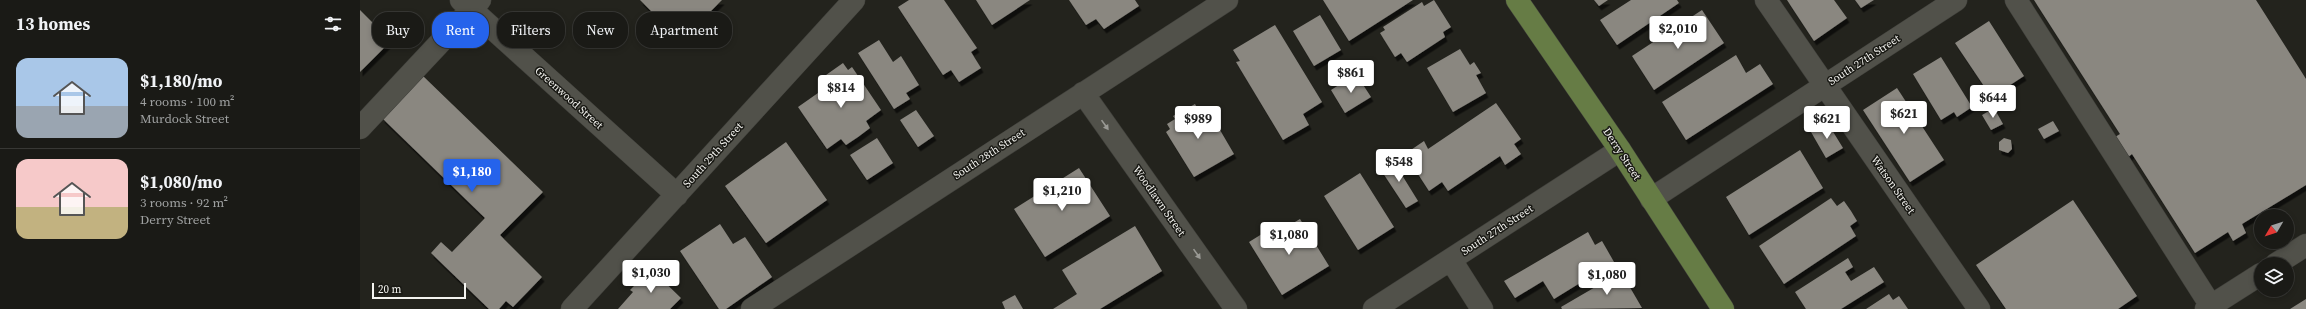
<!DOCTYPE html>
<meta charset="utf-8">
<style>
body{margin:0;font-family:"Source Serif 4",serif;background:#272723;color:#f1f3f6;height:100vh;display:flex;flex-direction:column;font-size:15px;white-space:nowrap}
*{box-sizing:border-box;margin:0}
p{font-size:13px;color:#9fa1a1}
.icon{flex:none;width:22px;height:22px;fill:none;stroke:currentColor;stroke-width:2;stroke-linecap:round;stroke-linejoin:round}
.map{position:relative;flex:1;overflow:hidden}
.panel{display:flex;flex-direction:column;background:#1a1a16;width:360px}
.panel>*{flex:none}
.banner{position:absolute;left:12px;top:12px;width:380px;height:36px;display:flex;gap:8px}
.needle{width:26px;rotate:231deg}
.fabs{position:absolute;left:1894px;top:209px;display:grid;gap:8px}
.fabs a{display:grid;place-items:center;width:40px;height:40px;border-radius:50%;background:#1a1a16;box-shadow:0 2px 6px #0003,0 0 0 1px #383835;font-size:20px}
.scale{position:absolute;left:12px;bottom:10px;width:94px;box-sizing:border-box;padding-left:4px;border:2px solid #f4f4f0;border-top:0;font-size:11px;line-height:14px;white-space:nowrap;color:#f4f4f0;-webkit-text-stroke:3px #191914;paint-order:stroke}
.price{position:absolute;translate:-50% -34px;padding:0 9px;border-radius:4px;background:#fff;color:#222;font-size:13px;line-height:26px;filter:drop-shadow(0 1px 2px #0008)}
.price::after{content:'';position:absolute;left:50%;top:24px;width:12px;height:9px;margin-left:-6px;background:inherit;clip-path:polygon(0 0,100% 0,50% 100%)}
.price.on{background:#2563eb;color:#fff}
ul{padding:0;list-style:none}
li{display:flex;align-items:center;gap:12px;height:100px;padding:0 16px}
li+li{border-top:1px solid #383835}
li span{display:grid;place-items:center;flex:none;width:112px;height:80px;border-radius:12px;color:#555}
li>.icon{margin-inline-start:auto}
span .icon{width:48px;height:48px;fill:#fffc;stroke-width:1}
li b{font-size:17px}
h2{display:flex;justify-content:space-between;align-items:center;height:48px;padding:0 16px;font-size:17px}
.chip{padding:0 14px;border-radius:16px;background:#1a1a16;box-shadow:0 2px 6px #0003,0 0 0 1px #383835;font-size:14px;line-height:36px}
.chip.on{background:#2563eb;color:#fff}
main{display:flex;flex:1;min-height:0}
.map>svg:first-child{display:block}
.building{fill:#8a8780;filter:url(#shadow)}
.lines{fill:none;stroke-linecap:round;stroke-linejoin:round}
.minor-casing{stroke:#3f3f3a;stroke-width:23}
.major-casing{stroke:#3f3f3a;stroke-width:23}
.minor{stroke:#51514a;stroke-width:22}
.major{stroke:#667c45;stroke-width:22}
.oneway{fill:#9a9a95}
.labels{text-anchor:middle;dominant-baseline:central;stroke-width:3;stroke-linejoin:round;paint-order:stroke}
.street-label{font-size:11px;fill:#f4f4f0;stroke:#191914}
</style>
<main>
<section class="panel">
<h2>13 homes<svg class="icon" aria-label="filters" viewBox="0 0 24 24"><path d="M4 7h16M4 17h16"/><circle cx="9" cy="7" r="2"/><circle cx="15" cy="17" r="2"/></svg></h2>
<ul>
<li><span style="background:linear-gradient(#a9c7e8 60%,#9aa5b1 0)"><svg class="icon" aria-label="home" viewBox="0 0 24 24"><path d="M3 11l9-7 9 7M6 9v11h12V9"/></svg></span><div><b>$1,180/mo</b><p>4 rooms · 100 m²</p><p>Murdock Street</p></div></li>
<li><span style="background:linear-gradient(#f6c9c9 60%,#c2b280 0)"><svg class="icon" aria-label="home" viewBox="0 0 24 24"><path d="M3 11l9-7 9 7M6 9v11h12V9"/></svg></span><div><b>$1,080/mo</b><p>3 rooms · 92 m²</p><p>Derry Street</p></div></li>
</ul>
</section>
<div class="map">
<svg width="1946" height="309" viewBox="0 0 1946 309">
<defs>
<filter id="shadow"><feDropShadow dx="2.5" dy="4.5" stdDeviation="0" flood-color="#0009"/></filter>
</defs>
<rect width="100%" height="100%" fill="#23231d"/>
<path class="building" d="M280,0H362L321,41Z
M549,0H584L617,48L611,52L621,68L599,82L591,70L583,75L538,7Z
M616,0H670L632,25Z
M709,0H775L779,6L744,29L736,19L726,25Z
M963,0H1053L989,41Z
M1074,0L1091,27L1083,32L1085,37L1047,62L1041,53L1035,57L1020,33L1025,30L1023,27L1062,2L1064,6Z
M1234,0H1248L1239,6Z
M1271,0H1317L1319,3L1257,45L1240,20Z
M1427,0H1474L1487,18L1454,41Z
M1495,0H1514L1501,8Z
M1674,0H1896L1946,79V185L1882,224L1886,233L1873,241L1868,232L1835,253L1772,154L1763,161L1750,140L1760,134Z
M0,10L31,41L0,72Z
M1342,10L1364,43L1294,90L1272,56Z
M960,15L981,50L954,66L933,31Z
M1629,21L1664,76L1638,93L1635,88L1628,92L1595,43Z
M915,25L962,102L943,114L949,125L923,140L876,62L880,61L873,50Z
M519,40L533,62L541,56L559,85L546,93L550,99L534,109L498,53Z
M1100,49L1110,65L1114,62L1121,73L1116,75L1126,93L1093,112L1067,68Z
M1376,55L1386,73L1400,64L1413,84L1326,140L1302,102Z
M1581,57L1612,107L1597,117L1594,112L1581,120L1553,74Z
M483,63L488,70L492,67L521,110L506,121L510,128L498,137L486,145L481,139L467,149L438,107L458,93L463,101L475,92L466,75Z
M996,74L1011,97L985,113L971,90Z
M63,76L183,192L140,235L182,277L153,307L146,301L139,309H129L71,253L81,242L92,252L125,218L22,118Z
M1537,88L1584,160L1550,182L1503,110Z
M1136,103L1161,139L1154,144L1161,154L1145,165L1140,156L1088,191L1082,182L1069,191L1045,154L1064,141L1068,149Z
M835,104L841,115L850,113L874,154L834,177L806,132L810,129L807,124L815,119L813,116Z
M1634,108L1643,124L1631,130L1622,115Z
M556,110L574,136L558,147L540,120Z
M1693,121L1699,131L1684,139L1678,129Z
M1467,122L1483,148L1466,158L1451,132Z
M517,138L533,163L507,180L490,155Z
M1644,138L1651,140L1652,149L1648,153L1639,150V142Z
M426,142L467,200L406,243L365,186Z
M1440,150L1463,188L1389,235L1366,197Z
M1032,159L1058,201L1046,208L1019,167Z
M719,168L750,216L685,257L654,209Z
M1000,173L1034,227L998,250L964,196Z
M1471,198L1477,206L1484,201L1491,211L1497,221L1490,226L1496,236L1424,284L1399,246Z
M1713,200L1777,296L1758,309H1646L1616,265Z
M940,219L969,266L922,295L889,242L910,229L913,235Z
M360,224L373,244L385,237L412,277L366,309H359L320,251Z
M775,226L802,271L740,309H693L717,294L702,270Z
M1228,232L1235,245L1242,241L1254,262L1194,299L1183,281L1155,298L1144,281Z
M1488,258L1493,267L1485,272L1491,281L1514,267L1524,282L1481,309H1446L1435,292Z
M291,269L321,298L310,309H258L273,292L270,290Z
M1261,272L1282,308L1202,309L1201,307Z
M1529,294L1533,300L1539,296L1548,309H1506Z
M655,295L663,309H645L642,302Z
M1946,299V309H1930Z"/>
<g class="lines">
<defs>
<path id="minor" d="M101,0L317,195
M1406,0L1619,309
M1656,0L1851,306
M723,93L876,309
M0,128L120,0
M1291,199L1596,0
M1091,260L1122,309
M1916,264L1946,245
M212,309L494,0
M392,309L867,0
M1014,309L1260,150
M1846,309L1901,274"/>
<path id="major" d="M1157,0L1260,150L1363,309"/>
</defs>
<use href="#minor" class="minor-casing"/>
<use href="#major" class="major-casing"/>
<use href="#minor" class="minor"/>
<use href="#major" class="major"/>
</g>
<defs><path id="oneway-solid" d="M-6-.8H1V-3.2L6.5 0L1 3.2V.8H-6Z"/></defs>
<g class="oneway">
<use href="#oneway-solid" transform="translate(745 125) rotate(55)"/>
<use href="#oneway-solid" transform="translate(837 254) rotate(55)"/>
</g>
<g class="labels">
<g class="street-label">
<text transform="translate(1504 60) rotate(-33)">South 27th Street</text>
<text transform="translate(209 98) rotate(42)">Greenwood Street</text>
<text transform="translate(629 154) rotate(-33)">South 28th Street</text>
<text transform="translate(1262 154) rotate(57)">Derry Street</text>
<text transform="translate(353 155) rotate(-48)">South 29th Street</text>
<text transform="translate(1533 185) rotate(55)">Watson Street</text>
<text transform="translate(799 201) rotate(55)">Woodlawn Street</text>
<text transform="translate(1137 230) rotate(-33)">South 27th Street</text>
</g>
</g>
</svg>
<div class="fabs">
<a><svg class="needle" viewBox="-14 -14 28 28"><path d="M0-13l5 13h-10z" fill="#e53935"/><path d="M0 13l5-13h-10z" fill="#9fa1a1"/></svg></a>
<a><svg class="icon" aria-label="layers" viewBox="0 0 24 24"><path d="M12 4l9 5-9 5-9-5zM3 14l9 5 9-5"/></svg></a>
</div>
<div class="scale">20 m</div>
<b class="price" style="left:1318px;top:50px">$2,010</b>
<b class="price" style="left:991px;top:94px">$861</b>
<b class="price" style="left:481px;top:109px">$814</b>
<b class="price" style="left:1633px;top:119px">$644</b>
<b class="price" style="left:1544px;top:135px">$621</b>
<b class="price" style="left:838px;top:140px">$989</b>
<b class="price" style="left:1467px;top:140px">$621</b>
<b class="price" style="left:1039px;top:183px">$548</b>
<b class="price on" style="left:112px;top:193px">$1,180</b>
<b class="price" style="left:702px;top:212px">$1,210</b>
<b class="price" style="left:929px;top:256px">$1,080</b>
<b class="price" style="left:291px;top:294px">$1,030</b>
<b class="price" style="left:1247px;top:296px">$1,080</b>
<div class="banner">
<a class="chip">Buy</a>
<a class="chip on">Rent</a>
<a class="chip">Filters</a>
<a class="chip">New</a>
<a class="chip">Apartment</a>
</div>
</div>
</main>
